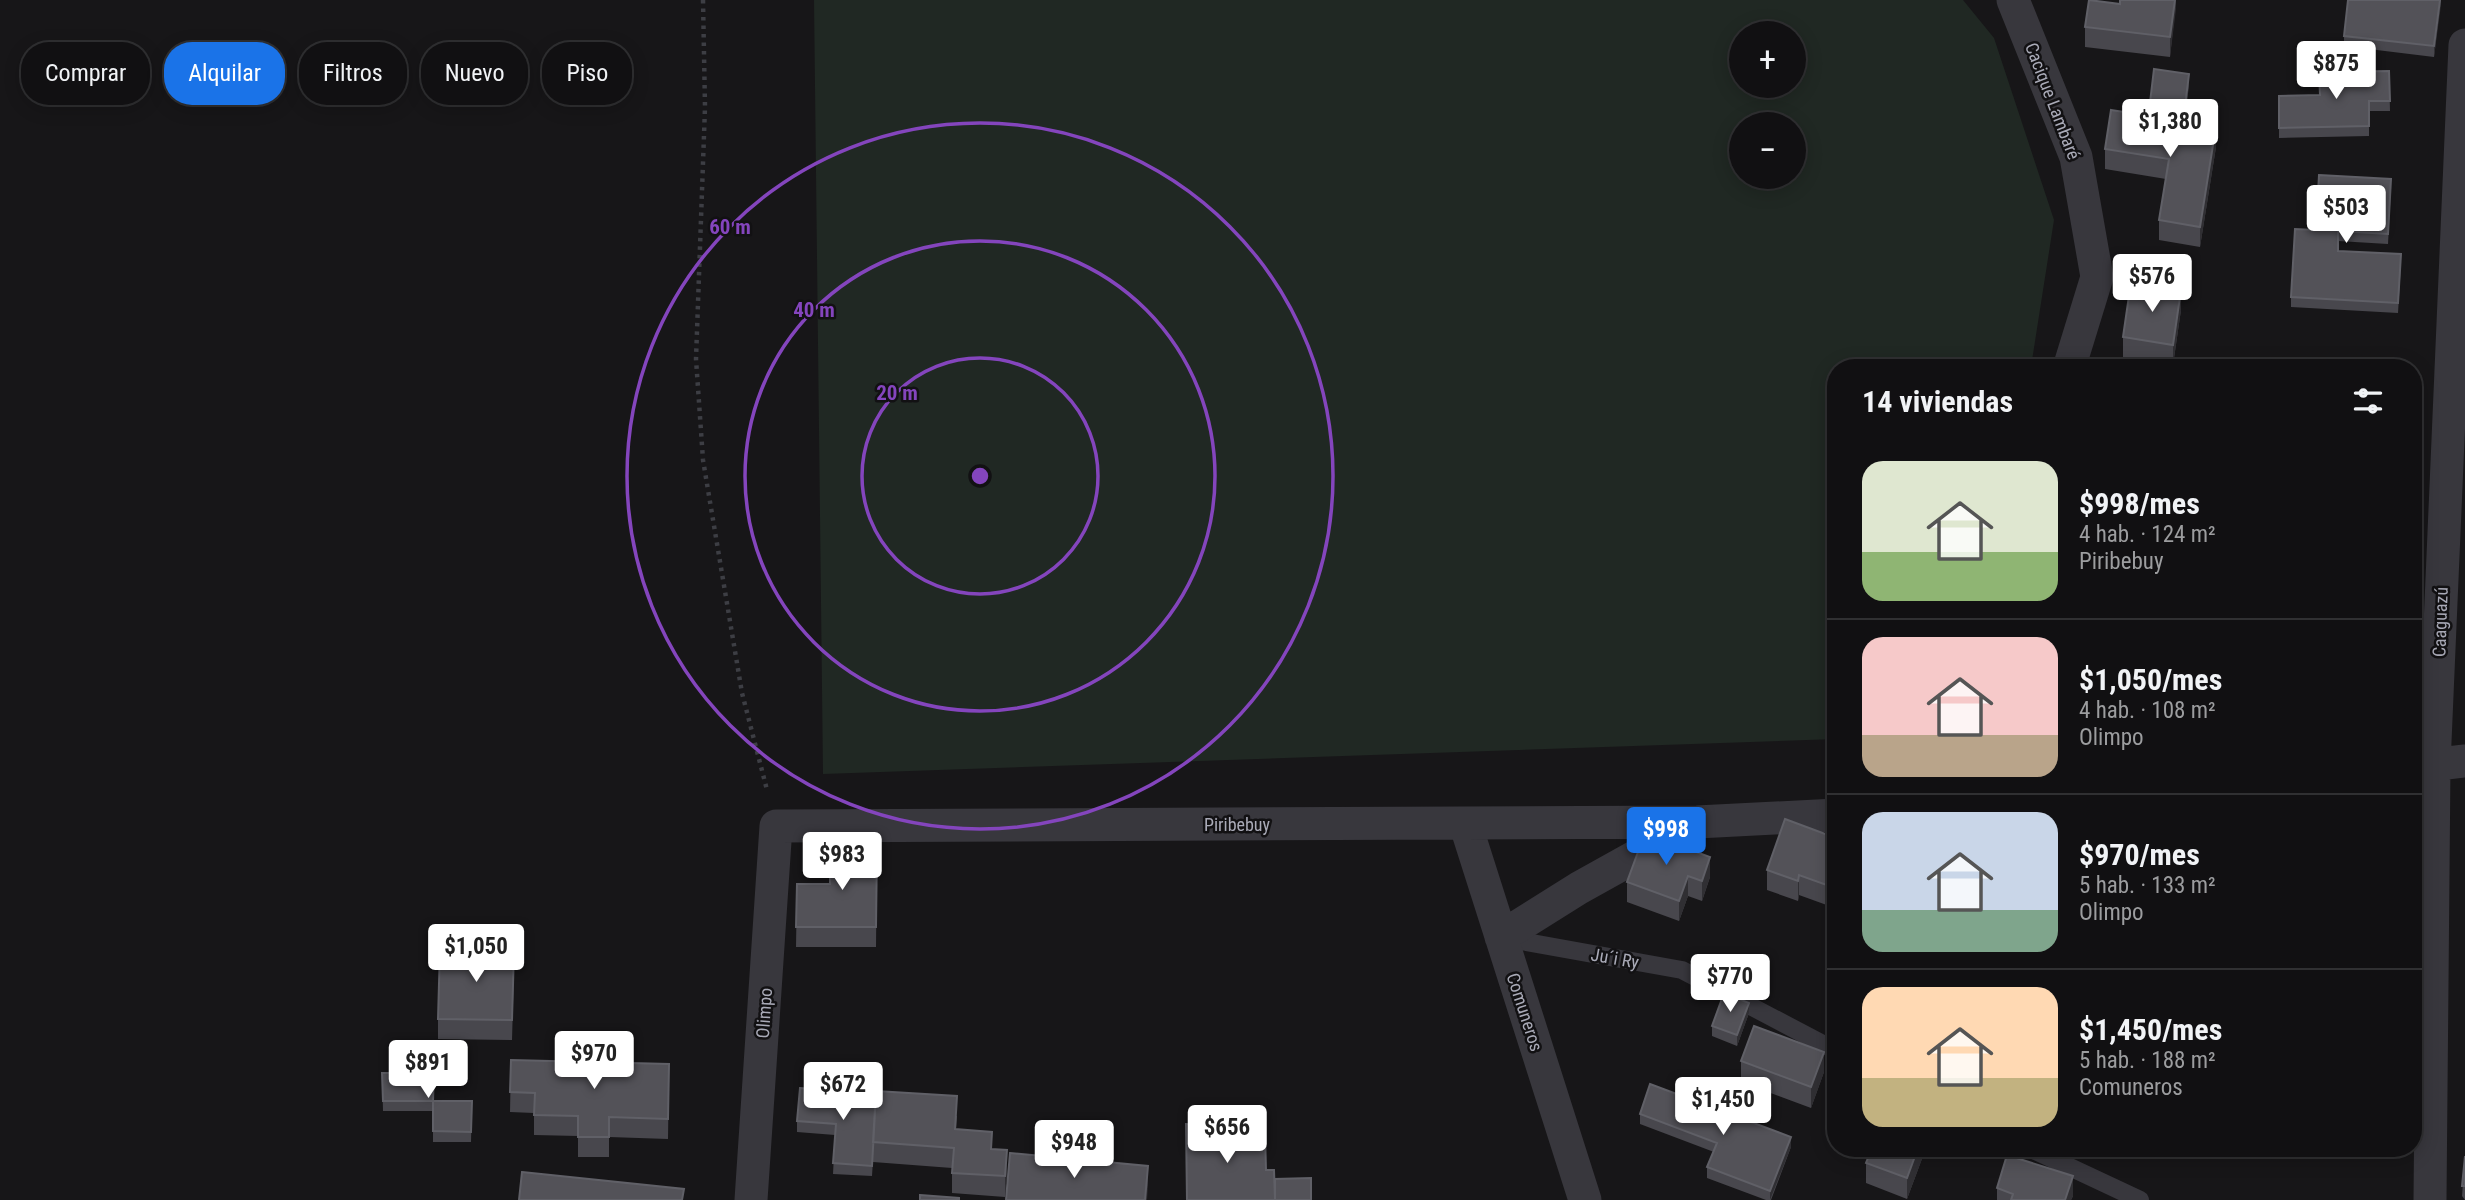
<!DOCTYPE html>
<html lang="es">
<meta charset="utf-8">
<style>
body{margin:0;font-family:"Roboto Condensed",sans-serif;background:#1e1e20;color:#f1f3f6;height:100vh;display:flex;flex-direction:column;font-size:26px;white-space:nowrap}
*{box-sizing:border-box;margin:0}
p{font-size:23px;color:#9c9d9f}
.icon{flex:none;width:38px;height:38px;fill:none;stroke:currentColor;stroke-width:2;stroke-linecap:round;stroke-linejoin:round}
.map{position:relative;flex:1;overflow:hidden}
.side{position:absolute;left:1827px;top:359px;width:595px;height:798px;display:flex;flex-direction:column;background:#111012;border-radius:28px;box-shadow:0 4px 18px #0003,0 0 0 2px #303032}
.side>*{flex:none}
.banner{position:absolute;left:21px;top:42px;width:665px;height:63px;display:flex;gap:14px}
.buttons{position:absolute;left:1729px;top:21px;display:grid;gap:14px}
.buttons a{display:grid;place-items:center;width:77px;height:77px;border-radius:50%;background:#111012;box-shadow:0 4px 18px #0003,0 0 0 2px #303032;font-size:35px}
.price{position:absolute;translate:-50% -60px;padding:0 16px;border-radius:7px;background:#fff;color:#222;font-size:23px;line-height:46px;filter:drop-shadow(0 2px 4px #0008)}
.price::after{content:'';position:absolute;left:50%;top:42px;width:21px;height:16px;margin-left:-10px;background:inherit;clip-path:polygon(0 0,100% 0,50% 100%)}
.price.on{background:#1a73e8;color:#fff}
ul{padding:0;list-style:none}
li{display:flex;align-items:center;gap:21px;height:175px;padding:0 35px}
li+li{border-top:2px solid #303032}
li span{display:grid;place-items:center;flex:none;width:196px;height:140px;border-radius:21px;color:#555}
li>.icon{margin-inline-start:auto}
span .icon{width:84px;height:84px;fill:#fffc;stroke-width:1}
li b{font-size:30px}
h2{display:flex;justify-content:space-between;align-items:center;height:84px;padding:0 35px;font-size:30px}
.chip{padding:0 24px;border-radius:28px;background:#111012;box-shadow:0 4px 18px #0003,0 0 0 2px #303032;font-size:24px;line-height:63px}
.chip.on{background:#1a73e8;color:#fff}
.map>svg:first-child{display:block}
.green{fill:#202823;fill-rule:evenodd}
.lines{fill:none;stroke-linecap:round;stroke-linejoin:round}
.path{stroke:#3d3e44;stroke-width:4.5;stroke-dasharray:3.5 5;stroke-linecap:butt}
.lane{stroke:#38373d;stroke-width:18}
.street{stroke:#38373d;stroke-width:33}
.wall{fill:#48474d}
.shaded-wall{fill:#302f33}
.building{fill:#535258;stroke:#606067;stroke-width:2}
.ring{fill:none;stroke:#8445bd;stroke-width:3.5}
.labels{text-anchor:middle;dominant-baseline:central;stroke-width:5;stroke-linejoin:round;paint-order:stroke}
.street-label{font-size:18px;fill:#a9aab7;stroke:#121113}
.centre{fill:#8445bd;stroke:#121113;stroke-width:3.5}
.ring-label{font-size:21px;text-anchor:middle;font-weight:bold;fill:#8445bd;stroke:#121113;stroke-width:5;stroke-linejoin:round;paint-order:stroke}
</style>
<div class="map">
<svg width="2465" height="1200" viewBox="0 0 2465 1200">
<rect width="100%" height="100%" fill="#171618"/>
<path class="green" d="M814,0H1963L1994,38L2054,220L2031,367L1836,368V739L823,774ZM1741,33H1794V86H1741ZM1741,124H1794V177H1741Z"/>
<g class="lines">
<path class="path" d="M703,0L705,107L696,359L703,460L742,693L767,790"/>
<path class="lane" d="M1504,938L1682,970L1836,1051
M2029,1148L2140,1200"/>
<path class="street" d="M2013,0L2076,157L2097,277L2069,368
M2413,767L2465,761
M1465,823L1585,1200
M1501,937L1579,888L1676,834
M751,1200L776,826L1697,822L1836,815
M2430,1200L2434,765L2465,45"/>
</g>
<path class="wall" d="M2176,0L2170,57L2085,47V27L2120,4Z
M2441,0L2434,57L2344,46V36Z
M2389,71L2390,111H2369V136L2279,138V96L2320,95Z
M2189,84L2185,122L2216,147L2200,247L2159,240V220L2166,179L2105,169V149L2149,116V111Z
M2391,189L2388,244L2338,241V251L2401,264L2398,313L2291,307V297L2316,230Z
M2181,310L2173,365L2123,357V337Z
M1645,833L1710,877L1702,901L1688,896L1679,921L1627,902V882Z
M1836,838L1835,908L1799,895L1798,901L1767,890V870Z
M877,846L876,947H796L797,884H830Z
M514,970L512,1040L438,1039V1019Z
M1749,1013L1737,1046L1712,1036V1026Z
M511,1060L669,1064L668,1139L609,1137V1157H578V1136L534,1135V1113L510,1112Z
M1741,1061L1824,1072L1811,1108L1741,1082Z
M382,1073L433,1101H472L471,1142H433V1111H383Z
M1640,1114L1791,1147L1771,1200H1766L1707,1178V1167L1714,1152L1640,1124Z
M957,1116L956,1130L992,1149L1007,1170L1005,1197L952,1193V1168L873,1162V1160L872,1176L833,1174L835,1135L797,1132V1121Z
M1872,1148H1926L1907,1199L1866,1183V1163Z
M2465,1156V1200L2462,1196Z
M1997,1188L2073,1196L2071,1200H1997Z"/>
<path class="shaded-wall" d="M2175,0H2176V9L2170,57V37Z
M2440,0L2441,5L2434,57V46Z
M2189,74V84L2184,125V114Z
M2216,126V147L2200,247V227Z
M2181,290V310L2173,365V345Z
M1710,857V877L1702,901V881Z
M1799,875V895L1798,901V881Z
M1688,876V896L1679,921V901Z
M1836,885V906L1835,908V888Z
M1749,1003V1013L1737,1046V1035Z
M1824,1052V1072L1811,1108V1087Z
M1791,1137V1147L1770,1200V1191Z
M1918,1148H1926L1907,1199V1178Z
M1007,1150V1170L1005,1197V1176Z
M1148,1166V1186L1147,1200H1145Z
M2073,1176V1196L2071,1200H2065Z"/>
<path class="building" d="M2089,0L2120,4V0H2175L2170,37L2085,27Z
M2348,0H2440L2434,46L2344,36Z
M2154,69L2189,74L2184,114L2149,111Z
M2389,71L2390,101H2369V126L2279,128V96L2320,95L2319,72Z
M2111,110L2216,126L2200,227L2159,220L2169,159L2105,149Z
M2319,175L2391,179L2388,234L2338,231V251L2401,254L2398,303L2291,297L2295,229L2316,230Z
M2131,282L2181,290L2173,345L2123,337Z
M1785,819L1836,838V885L1835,888L1799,875L1798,881L1767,870Z
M1645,833L1710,857L1702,881L1688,876L1679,901L1627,882Z
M830,846H877L876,927H796L797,884H830Z
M440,948L514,950L512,1020L438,1019Z
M1724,993L1749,1003L1737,1035L1712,1026Z
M1754,1026L1824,1052L1811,1087L1741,1061Z
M511,1060L669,1064L668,1119L609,1117V1137H578V1116L534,1115L535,1093L510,1092Z
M382,1073H434L433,1101H472L471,1132L433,1131V1101H383Z
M1650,1084L1791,1137L1770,1191L1707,1167L1717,1143L1640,1114Z
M800,1088L876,1094L872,1166L833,1163L836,1124L797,1121Z
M876,1091L957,1096L955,1129L992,1132L991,1149L1007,1150L1005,1176L952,1173L954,1148L873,1142Z
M1186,1124L1265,1132L1266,1170H1274L1275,1200H1187Z
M1872,1148H1918L1907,1178L1866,1163Z
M1010,1153L1148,1166L1145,1200H1006Z
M2007,1155L2073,1176L2065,1200H2011L2013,1194L1997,1188Z
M2465,1156V1186H2462Z
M522,1172L684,1189L682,1200H519Z
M1311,1178V1200H1275V1179Z
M920,1195L959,1198V1200H920Z"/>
<g class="ring">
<circle cx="980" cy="476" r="118"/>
<circle cx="980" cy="476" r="235"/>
<circle cx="980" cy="476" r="353"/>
</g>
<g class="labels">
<g class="street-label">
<text transform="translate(2053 101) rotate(69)">Cacique Lambaré</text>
<text transform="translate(2440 622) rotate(-88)">Caaguazú</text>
<text x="1237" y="824">Piribebuy</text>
<text transform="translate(1615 958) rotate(10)">Ju´i Ry</text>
<text transform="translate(1525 1012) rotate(72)">Comuneros</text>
<text transform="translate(764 1013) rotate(-86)">Olimpo</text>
</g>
</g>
<circle cx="980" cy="476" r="10" class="centre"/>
<g class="ring-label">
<text x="730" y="234">60 m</text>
<text x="814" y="317">40 m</text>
<text x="897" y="400">20 m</text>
</g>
</svg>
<div class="buttons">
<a>+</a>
<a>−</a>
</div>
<b class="price" style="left:2336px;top:101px">$875</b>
<b class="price" style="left:2170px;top:159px">$1,380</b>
<b class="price" style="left:2346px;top:245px">$503</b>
<b class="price" style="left:2152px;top:314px">$576</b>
<b class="price on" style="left:1666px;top:867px">$998</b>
<b class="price" style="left:842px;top:892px">$983</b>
<b class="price" style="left:476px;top:984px">$1,050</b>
<b class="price" style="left:1730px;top:1014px">$770</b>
<b class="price" style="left:594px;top:1091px">$970</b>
<b class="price" style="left:428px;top:1100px">$891</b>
<b class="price" style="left:843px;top:1122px">$672</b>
<b class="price" style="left:1723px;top:1137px">$1,450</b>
<b class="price" style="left:1227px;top:1165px">$656</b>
<b class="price" style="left:1074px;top:1180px">$948</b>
<div class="banner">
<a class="chip">Comprar</a>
<a class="chip on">Alquilar</a>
<a class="chip">Filtros</a>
<a class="chip">Nuevo</a>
<a class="chip">Piso</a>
</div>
<section class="side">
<h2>14 viviendas<svg class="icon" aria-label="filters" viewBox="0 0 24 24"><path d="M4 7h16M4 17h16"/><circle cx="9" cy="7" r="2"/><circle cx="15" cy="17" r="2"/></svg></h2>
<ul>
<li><span style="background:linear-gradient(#dfe7d0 65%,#8fb573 0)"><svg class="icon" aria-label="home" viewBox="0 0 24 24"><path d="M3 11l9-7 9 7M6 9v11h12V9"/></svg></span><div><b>$998/mes</b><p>4 hab. · 124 m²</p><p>Piribebuy</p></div></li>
<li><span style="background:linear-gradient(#f6c9c9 70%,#b9a48a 0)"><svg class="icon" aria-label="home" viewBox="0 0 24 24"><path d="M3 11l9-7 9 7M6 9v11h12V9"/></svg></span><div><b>$1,050/mes</b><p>4 hab. · 108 m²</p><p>Olimpo</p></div></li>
<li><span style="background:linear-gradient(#c9d6e8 70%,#7fa58c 0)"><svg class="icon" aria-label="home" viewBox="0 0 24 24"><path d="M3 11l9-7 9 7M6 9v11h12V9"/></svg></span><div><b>$970/mes</b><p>5 hab. · 133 m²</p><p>Olimpo</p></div></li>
<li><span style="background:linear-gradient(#ffd9b3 65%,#c2b280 0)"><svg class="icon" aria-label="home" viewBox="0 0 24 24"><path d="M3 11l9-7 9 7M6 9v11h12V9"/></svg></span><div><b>$1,450/mes</b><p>5 hab. · 188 m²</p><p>Comuneros</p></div></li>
</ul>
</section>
</div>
